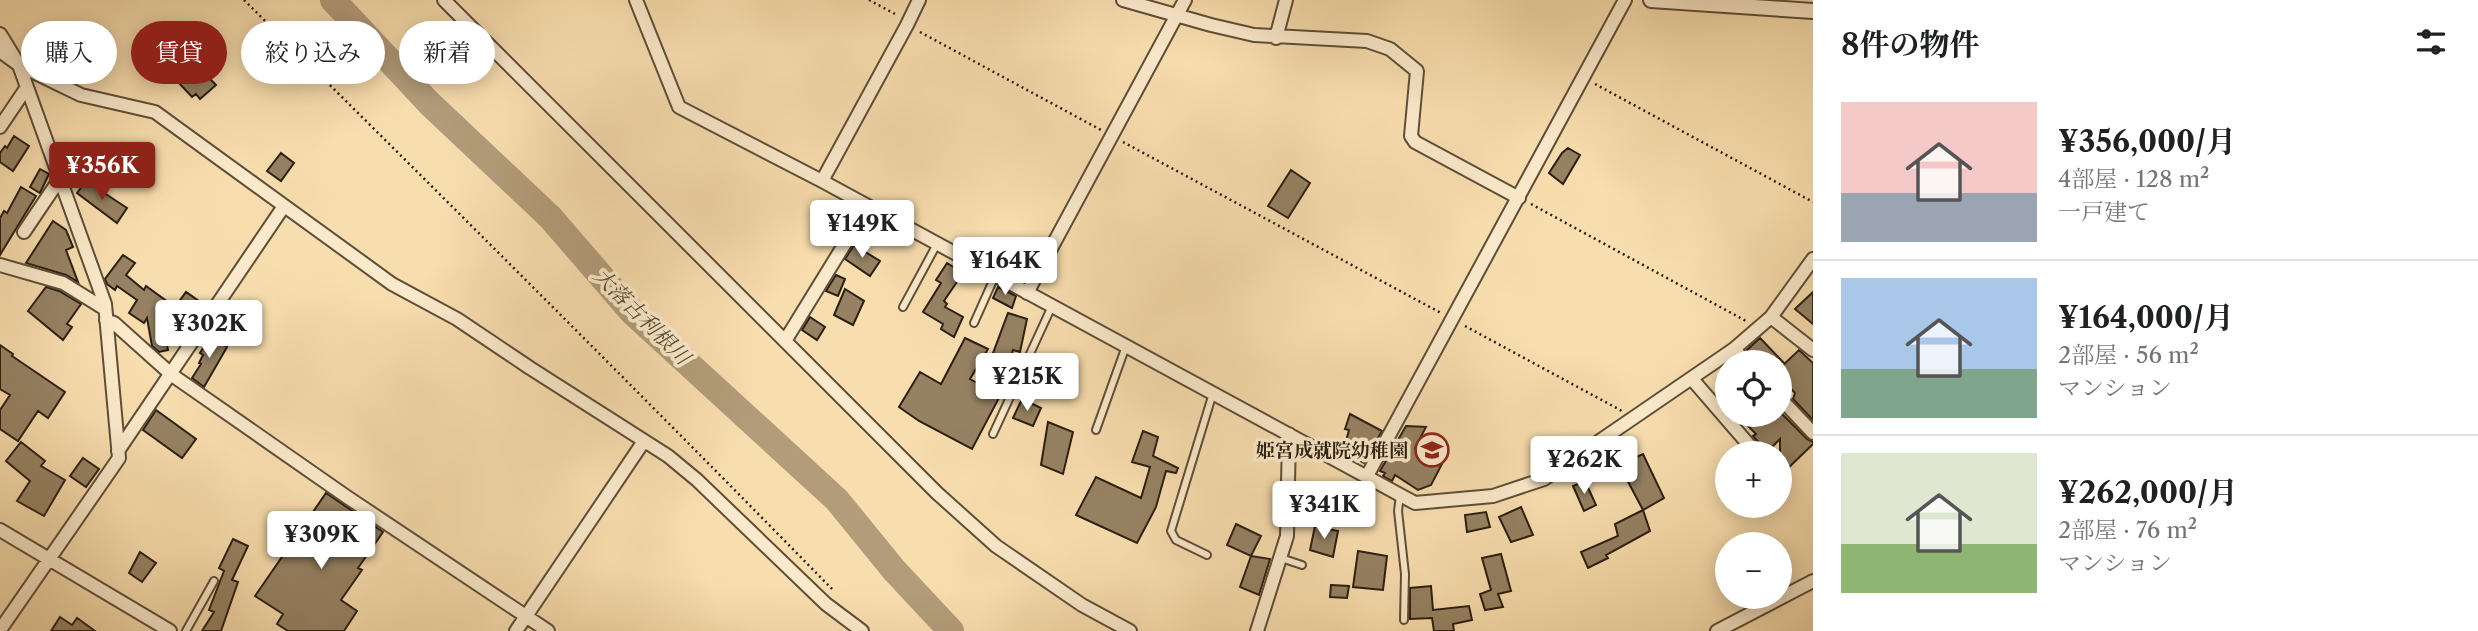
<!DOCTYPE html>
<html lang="ja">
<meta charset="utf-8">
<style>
body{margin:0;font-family:"Libre Caslon Text","Noto Serif JP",serif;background:#f6f6f6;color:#202124;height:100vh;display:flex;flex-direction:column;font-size:26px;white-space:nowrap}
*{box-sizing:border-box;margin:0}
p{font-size:23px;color:#757577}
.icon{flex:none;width:38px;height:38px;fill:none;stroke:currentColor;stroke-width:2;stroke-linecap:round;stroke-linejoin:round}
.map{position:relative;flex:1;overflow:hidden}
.sheet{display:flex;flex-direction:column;background:#fff;width:665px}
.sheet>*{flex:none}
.banner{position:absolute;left:21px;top:21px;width:665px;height:63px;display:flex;gap:14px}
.tools{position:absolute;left:1715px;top:350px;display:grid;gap:14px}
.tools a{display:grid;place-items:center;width:77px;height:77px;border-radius:50%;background:#fff;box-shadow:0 4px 18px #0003;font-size:35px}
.price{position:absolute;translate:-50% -60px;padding:0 16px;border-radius:7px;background:#fff;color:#222;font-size:23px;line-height:46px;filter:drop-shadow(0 2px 4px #0008)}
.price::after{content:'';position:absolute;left:50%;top:42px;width:21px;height:16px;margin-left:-10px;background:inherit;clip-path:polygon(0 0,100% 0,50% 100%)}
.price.on{background:#8f2418;color:#fff}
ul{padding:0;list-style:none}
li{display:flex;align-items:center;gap:21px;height:175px;padding:0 28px}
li+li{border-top:2px solid #e0e0e0}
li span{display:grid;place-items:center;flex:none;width:196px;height:140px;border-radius:0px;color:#555}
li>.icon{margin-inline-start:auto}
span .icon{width:84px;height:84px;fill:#fffc;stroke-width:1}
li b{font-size:30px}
h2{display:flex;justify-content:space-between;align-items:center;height:84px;padding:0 28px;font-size:30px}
.tag{padding:0 24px;border-radius:32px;background:#fff;box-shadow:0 4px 18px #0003;font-size:24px;line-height:63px}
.tag.on{background:#8f2418;color:#fff}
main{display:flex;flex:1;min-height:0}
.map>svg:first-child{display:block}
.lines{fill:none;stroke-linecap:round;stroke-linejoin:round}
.river{stroke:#b29c79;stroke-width:26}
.building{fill:#968263;stroke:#2b1f11;stroke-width:2}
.service-casing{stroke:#5e4e38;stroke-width:10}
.minor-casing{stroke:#5e4e38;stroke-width:16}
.tertiary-casing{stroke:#5e4e38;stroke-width:18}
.path{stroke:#2b1f11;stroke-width:2.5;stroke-dasharray:2 3.5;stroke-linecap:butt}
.service{stroke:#fae9ca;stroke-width:6}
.minor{stroke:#fae9ca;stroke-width:12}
.tertiary{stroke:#fae9ca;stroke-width:14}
.labels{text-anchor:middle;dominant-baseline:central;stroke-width:7;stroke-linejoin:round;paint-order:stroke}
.poi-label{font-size:19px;font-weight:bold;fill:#2b1f11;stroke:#fae9ca;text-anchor:end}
.water-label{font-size:21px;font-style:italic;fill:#5a4b35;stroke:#fae9ca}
</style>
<main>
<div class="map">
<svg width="1813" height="631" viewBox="0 0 1813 631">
<rect width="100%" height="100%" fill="#f8ddae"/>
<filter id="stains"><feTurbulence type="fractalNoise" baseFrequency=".00286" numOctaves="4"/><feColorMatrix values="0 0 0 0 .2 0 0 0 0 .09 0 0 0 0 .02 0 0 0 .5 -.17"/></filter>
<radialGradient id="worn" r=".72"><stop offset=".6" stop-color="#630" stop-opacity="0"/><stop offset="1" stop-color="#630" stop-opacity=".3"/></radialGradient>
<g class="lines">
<path class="river" d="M333,0L429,103L550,217L633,313L837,500L894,570L951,631"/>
</g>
<path class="building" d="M196,65L216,85L200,99L196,94L192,97L178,82Z
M14,136L29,146L13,171L0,162V153L5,146L7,148Z
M1568,148L1580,155L1563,184L1549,173L1562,153Z
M281,153L294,163L281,181L267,171Z
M40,169L49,174L40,193L30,187Z
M1291,170L1310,183L1288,218L1268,206Z
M86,181L127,208L117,223L77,193Z
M21,187L36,196L0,255V218L4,211L7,213Z
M53,221L66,230L73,247L66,250L78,282L66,275L26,263Z
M854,245L880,261L870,276L845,259Z
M123,255L135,263L126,275L144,290L146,286L175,307L186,292L206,306L196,320L195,318L192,322L187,318L178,329L161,314L168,350L159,352L152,346L147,318L144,323L129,313L137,300L117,286L115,290L107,284L105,279Z
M947,263L963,273L944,301L947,304L945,307L963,317L954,337L941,329L943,324L923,312L941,283L936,280Z
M836,275L845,279L838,296L826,291Z
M46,287L59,291L81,304L67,324L72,327L63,340L28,311Z
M998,287L1016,296L1012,308L993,298Z
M845,289L864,301L853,325L834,315Z
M1813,292V324L1795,309Z
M1008,313L1027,319L1020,352L1013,350L1010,362L992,356Z
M810,317L825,327L817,340L802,330Z
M211,336L227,347L204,387L192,378L201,364L199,363L203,355L200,353Z
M965,338L988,349L970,379L1000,396L972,449L919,421L899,407L920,372L941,384Z
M1760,338L1783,362H1755L1747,350Z
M0,345L13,354L12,356L65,392L48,418L38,411L18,441L0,429V410L10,395L0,389Z
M1799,350L1813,363V420L1793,399L1795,393L1780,377V368Z
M1022,399L1041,408L1033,426L1013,418Z
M156,410L196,439L182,458L143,430Z
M1780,412L1807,439L1813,442V444L1782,474L1780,473V439L1767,452L1753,436L1756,434L1737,415H1780Z
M1350,414L1382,431L1364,463L1343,452L1349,430L1345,429Z
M1048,422L1073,432L1063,474L1041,465Z
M1406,426L1426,427L1415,448L1442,464L1431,485L1418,490L1395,475L1392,481L1383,476L1385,473L1380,471Z
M1143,431L1158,437L1153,456L1178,468L1176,473L1166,471L1156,507L1137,543L1076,515L1096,477L1141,498L1150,467L1132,462Z
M21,442L45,461L41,466L65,480L44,516L17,501L30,481L6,461Z
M1623,442L1632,459L1643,454L1664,498L1643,510L1617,461L1607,467L1601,454Z
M83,458L99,469L86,487L70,476Z
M1585,481L1596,505L1584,511L1573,486Z
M326,493L383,532L358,568L362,570L341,600L357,611L344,631H288L277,624L283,614L255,596L291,544L301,551L314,532L304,525Z
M1521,507L1533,535L1511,542L1499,517Z
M1643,510L1650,531L1606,555L1608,558L1588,568L1581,552L1618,536L1615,524Z
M1486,512L1490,527L1467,532L1465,515Z
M1236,524L1261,536L1251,556L1227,545Z
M1315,526L1338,531L1333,557L1310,550Z
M233,539L248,546L232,580L238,582L221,631H202L214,612L209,610L224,571L219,568Z
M1358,551L1387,556L1383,590L1353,587Z
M140,552L156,563L142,582L129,573Z
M1501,554L1511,591L1498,594L1503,607L1485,610L1480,594L1491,590L1482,558Z
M1251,556L1270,559L1259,595L1240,587Z
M1331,585L1349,586L1347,598L1330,597Z
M1431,586L1433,610L1469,606L1472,620L1453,624L1454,631H1434L1432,618L1410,619V588Z
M60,617L72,625L77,618L95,631H51Z"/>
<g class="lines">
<defs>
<path id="service" d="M903,307L937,244
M974,323L995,276
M1096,430L1126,346
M993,434L1052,306
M1400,495L1398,511L1405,574L1404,620
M1207,555L1176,540L1171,531L1213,393
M1281,558L1302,565
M186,631L214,581"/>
<path id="minor" d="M444,0L937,493L996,546L1082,605L1130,631
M636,0L679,107L822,181L1415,503L1493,496L1544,479L1734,349L1771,317L1813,259
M1123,0L1211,25L1254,35L1367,41L1390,49L1417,71L1411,136L1415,142L1519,198
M0,34L19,65L81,95L155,112L392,284L457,319L530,368L668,456L697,480L826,604L862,631
M1276,38L1286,0
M0,51L19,65L105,304L119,458L0,630
M0,127L27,87
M822,181L907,25L919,0
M24,232L59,180
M0,265L63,283L105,309
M1027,293L1185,0
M1771,317L1813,350
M106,320L114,323L172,375L347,497L548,631
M785,341L868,206
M1734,349L1746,362
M1692,379L1756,453
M1780,398L1813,433
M118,451L284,206
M1367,476L1625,0
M1780,482L1783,486
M0,530L170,631
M516,631L644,441
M1257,631L1287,536L1289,434
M1717,631L1813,581"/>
<path id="tertiary" d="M1651,0L1813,11"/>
</defs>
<use href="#service" class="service-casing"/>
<use href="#minor" class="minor-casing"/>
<use href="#tertiary" class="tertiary-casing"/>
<path class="path" d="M244,0C441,195 638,391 832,589
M869,0L897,15
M920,32L1101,130
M1595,84L1813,202
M1123,142L1441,313
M1531,204L1746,321
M1465,326L1622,411"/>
<use href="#service" class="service"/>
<use href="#minor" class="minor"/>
<use href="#tertiary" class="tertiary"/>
</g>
<defs>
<symbol id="school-ring" viewBox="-11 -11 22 22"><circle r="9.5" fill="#fae9ca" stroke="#8f2418" stroke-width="1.5"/><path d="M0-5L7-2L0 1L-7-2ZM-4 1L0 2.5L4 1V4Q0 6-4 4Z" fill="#8f2418"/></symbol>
</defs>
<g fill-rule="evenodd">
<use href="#school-ring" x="1413" y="431" width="38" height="38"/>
</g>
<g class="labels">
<g class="poi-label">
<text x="1408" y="450">姫宮成就院幼稚園</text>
</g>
<g class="water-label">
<text transform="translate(642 316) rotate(45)">大落古利根川</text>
</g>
</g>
<rect width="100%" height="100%" filter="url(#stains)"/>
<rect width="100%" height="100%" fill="url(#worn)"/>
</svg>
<div class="tools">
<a><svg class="icon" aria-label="locate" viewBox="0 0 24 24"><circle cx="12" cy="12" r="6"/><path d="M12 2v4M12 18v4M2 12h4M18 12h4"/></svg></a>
<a>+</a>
<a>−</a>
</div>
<b class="price on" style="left:102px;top:202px">¥356K</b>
<b class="price" style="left:862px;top:260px">¥149K</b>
<b class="price" style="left:1005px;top:297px">¥164K</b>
<b class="price" style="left:209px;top:360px">¥302K</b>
<b class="price" style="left:1027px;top:413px">¥215K</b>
<b class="price" style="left:1584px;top:496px">¥262K</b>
<b class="price" style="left:1324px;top:541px">¥341K</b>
<b class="price" style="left:321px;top:571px">¥309K</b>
<div class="banner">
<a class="tag">購入</a>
<a class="tag on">賃貸</a>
<a class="tag">絞り込み</a>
<a class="tag">新着</a>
</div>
</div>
<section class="sheet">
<h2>8件の物件<svg class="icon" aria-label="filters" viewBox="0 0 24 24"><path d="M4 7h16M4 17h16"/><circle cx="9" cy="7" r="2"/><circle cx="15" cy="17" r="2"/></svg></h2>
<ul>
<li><span style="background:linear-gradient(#f6c9c9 65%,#9aa5b1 0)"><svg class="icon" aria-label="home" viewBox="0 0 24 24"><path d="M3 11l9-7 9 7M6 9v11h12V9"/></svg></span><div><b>¥356,000/月</b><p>4部屋 · 128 m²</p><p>一戸建て</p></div></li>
<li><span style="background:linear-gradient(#a9c7e8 65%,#7fa58c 0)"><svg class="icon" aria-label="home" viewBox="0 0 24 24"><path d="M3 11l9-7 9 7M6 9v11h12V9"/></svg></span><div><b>¥164,000/月</b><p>2部屋 · 56 m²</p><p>マンション</p></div></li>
<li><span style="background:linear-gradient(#dfe7d0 65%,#8fb573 0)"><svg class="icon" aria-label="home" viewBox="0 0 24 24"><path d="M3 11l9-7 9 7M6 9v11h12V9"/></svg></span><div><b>¥262,000/月</b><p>2部屋 · 76 m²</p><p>マンション</p></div></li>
</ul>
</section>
</main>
